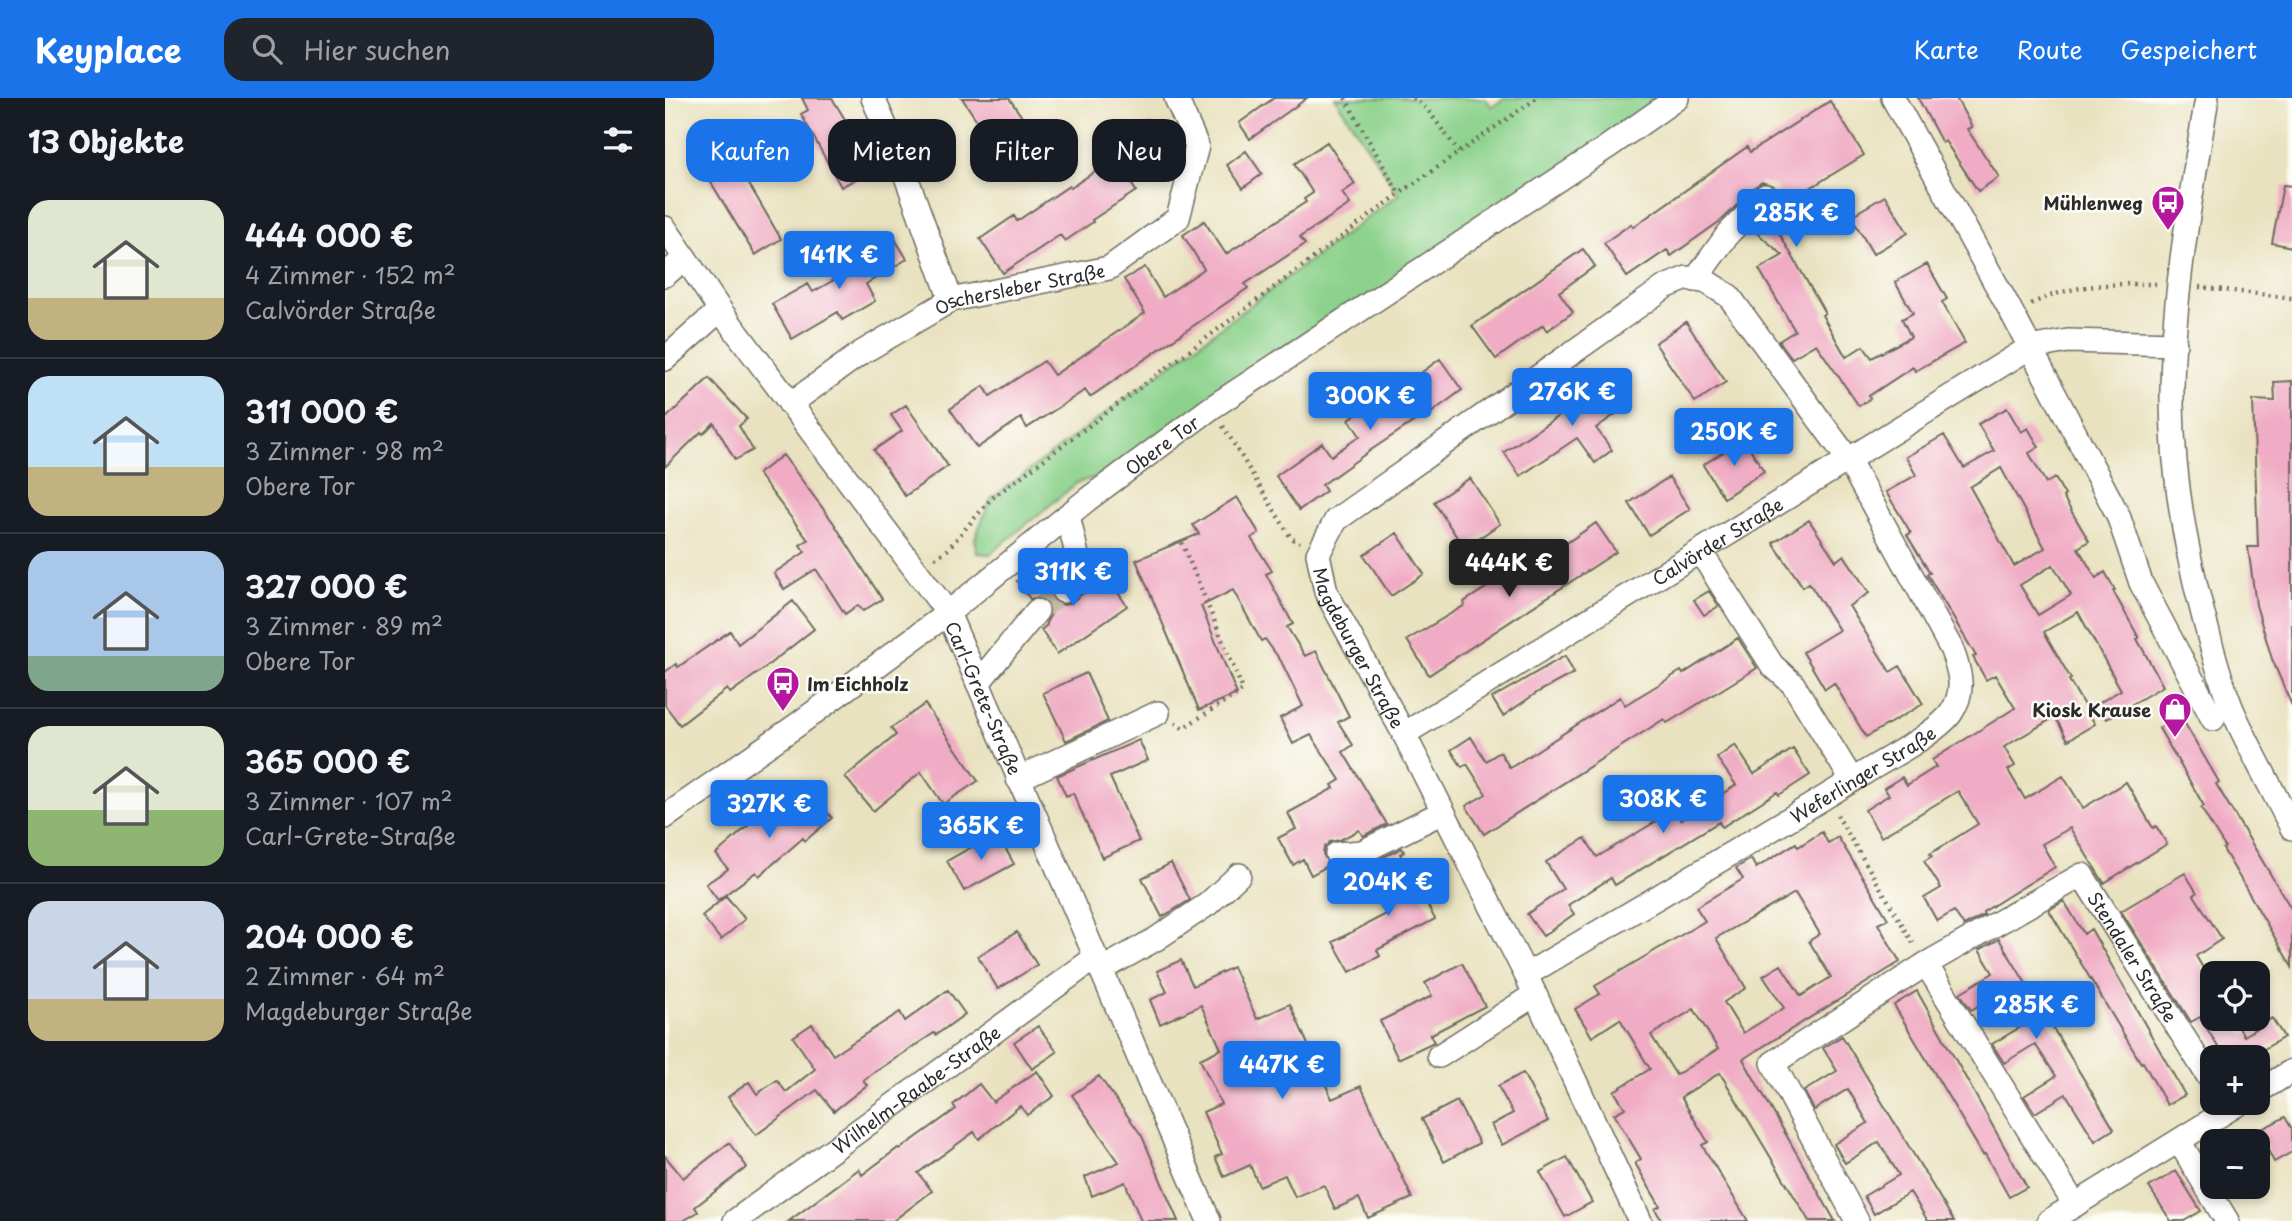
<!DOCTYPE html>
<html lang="de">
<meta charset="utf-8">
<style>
body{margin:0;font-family:"Playpen Sans",sans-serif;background:#20242c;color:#f1f3f6;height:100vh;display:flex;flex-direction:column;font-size:26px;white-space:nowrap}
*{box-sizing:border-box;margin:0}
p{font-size:23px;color:#9ea1a6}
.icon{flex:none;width:38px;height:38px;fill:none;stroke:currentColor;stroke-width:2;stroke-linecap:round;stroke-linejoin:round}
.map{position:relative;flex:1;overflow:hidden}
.drawer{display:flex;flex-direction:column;background:#171b24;width:665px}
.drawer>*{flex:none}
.banner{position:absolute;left:21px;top:21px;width:665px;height:63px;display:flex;gap:14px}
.tools{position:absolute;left:1535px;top:863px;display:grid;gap:14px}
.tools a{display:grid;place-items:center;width:70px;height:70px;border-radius:14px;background:#171b24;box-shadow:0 4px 10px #0003;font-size:35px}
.price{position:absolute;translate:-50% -60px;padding:0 16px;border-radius:7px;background:#1a73e8;color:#fff;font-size:23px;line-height:46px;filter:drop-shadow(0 2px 4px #0008)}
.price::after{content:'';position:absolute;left:50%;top:42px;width:21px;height:16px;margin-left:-10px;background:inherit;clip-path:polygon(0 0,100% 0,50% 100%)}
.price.current{background:#222;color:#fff}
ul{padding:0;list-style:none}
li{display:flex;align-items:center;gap:21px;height:175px;padding:0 28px}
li+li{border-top:2px solid #363941}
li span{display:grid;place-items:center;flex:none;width:196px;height:140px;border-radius:21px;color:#555}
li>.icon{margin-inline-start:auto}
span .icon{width:84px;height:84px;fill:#fffc;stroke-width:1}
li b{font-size:30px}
h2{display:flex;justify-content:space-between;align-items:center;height:84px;padding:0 28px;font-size:30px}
.pill{padding:0 24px;border-radius:21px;background:#171b24;box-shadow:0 4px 10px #0003;font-size:24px;line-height:63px}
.pill.current{background:#1a73e8;color:#fff}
header{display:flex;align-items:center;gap:42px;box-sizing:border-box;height:98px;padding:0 35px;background:#1a73e8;color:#fff}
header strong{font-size:33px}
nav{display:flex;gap:38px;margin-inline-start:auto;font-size:24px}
.search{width:490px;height:63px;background:#20242c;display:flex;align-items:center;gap:18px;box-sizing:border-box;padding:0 24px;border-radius:21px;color:#9ea1a6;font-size:26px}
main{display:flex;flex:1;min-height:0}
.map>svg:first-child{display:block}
.green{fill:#8cd28c;stroke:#5c7e5c;stroke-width:2}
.building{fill:#f0acc4;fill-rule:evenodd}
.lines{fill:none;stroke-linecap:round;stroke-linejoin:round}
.minor-tunnel{stroke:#c3bda2;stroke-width:23;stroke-dasharray:23 11;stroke-linecap:butt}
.minor-casing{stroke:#6e6b5f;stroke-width:26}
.path{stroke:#6e6b5f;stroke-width:4.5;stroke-dasharray:2 5;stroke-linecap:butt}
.minor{stroke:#fff;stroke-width:23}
.labels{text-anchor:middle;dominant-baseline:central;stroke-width:5;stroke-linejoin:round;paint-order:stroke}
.poi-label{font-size:18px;font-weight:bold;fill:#2b2b2b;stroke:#fdfcf7;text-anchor:end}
.street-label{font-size:18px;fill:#2b2b2b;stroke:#fdfcf7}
</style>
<header>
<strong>Keyplace</strong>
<div class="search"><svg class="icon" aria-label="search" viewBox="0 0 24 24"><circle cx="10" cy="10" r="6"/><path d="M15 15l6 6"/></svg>Hier suchen</div>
<nav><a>Karte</a><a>Route</a><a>Gespeichert</a></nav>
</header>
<main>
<section class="drawer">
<h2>13 Objekte<svg class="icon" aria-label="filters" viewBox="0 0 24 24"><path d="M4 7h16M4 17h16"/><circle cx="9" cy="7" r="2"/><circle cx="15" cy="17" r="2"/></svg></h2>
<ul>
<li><span style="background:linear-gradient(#dfe7d0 70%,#c2b280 0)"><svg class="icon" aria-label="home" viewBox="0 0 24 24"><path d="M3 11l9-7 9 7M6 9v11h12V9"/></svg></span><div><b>444 000 €</b><p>4 Zimmer · 152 m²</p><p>Calvörder Straße</p></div></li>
<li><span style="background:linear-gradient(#bfe0f5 65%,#c2b280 0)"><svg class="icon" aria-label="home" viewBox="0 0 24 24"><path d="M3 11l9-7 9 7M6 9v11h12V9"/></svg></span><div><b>311 000 €</b><p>3 Zimmer · 98 m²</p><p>Obere Tor</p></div></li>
<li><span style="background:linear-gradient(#a9c7e8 75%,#7fa58c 0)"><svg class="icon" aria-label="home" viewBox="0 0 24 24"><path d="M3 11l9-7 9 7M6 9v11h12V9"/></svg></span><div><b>327 000 €</b><p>3 Zimmer · 89 m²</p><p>Obere Tor</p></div></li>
<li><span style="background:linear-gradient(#dfe7d0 60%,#8fb573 0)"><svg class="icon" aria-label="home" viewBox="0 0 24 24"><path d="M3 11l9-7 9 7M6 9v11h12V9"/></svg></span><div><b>365 000 €</b><p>3 Zimmer · 107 m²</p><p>Carl-Grete-Straße</p></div></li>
<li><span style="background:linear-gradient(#c9d6e8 70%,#c2b280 0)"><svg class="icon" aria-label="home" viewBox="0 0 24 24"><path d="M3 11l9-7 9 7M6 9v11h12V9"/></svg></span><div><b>204 000 €</b><p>2 Zimmer · 64 m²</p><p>Magdeburger Straße</p></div></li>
</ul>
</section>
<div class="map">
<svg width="1627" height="1123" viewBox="0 0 1627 1123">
<rect width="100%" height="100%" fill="#fdfcf7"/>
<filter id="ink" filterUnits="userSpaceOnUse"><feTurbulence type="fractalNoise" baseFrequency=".0143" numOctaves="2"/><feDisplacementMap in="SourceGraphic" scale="14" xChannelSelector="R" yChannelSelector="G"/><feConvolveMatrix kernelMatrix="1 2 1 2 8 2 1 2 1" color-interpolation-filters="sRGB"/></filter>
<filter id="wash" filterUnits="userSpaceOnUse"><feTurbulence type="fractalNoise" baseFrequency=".00686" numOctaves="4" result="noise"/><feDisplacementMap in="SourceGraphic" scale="28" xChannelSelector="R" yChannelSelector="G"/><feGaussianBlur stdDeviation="1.57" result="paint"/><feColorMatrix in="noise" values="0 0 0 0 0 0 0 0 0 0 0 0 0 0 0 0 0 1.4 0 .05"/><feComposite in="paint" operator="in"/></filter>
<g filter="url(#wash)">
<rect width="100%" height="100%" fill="#e9e2c0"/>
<path class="green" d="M670,0H820L827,9L840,0H1012L471,365L412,385L325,456L312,455L310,440L326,401L734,96Z"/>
<g id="blocks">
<path class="building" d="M137,0H167L187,33L184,35L204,74L176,89L136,16L143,12Z
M297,0H344L365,31L332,53Z
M609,0H642L585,41L574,25Z
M1253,0H1291L1307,29L1302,31L1334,79L1313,93L1280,43L1277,45Z
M1165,3L1199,57L1129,100L1136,106L1113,133L1160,215L1157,217L1181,259L1198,248L1207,260L1246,239L1237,221L1248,215L1230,184L1262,166L1282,201L1277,204L1300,245L1250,273L1248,269L1204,298L1205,301L1194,308L1151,246L1127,260L1114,243L1130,233L1094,171L1118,157L1087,131L1113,102L1114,95L1109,88L1097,84L1091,88L1058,121L1006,158L1002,152L962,179L939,145L966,126L968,129L1082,49L1085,54Z
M486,24L509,57L466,85L471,93L427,122L428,124L400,143L395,137L338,175L315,141L349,118L352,123L404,88L405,90L458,55L452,47Z
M52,31L116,141L90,157L24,48Z
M662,44L690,86L677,95L685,106L635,139L640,146L580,186L583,190L425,299L420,292L362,330L356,320L312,350L285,311L319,288L325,298L379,263L389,277L480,215L459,181L480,169L498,199L539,171L518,137L539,123L561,156L641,104L639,101L648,95L629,66Z
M581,53L597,76L578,90L562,67Z
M1618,87L1627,88V149L1607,145Z
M1220,98L1243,135L1208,156L1186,118Z
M227,136L242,161L201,186L210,203L177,222L173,214L127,241L107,206L143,186L148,194L200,164L195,157Z
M918,151L930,168L894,194L908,214L882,233L878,227L831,261L807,228Z
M1021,224L1061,284L1030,304L990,245Z
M775,261L797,292L759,320L757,318L706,352L657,387L661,393L634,412L611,378L657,345L666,358L695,338L684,321L712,302L715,305Z
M944,277L965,306L931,330L947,352L930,365L912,340L855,378L839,354L895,317L893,314Z
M44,280L82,321L74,328L88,352L70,362L49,325L38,336L36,334L0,369V321Z
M1627,283V608L1607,561L1591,507L1583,449H1593L1588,302L1610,303L1609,284Z
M241,307L283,368L240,398L209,352L237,333L226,317Z
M1342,310L1356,334L1363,330L1374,349L1364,355L1381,385L1390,380L1400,397L1398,399L1424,443L1413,450L1431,480L1440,474L1450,492L1448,493L1474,540L1472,541L1498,588L1442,621L1432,606L1456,592L1413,514L1379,534L1406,581L1404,582L1430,626L1403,642L1390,619L1339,649L1350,668L1343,672L1360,701L1398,678L1418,710L1461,684L1488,730L1491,728L1502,746L1439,785L1405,730L1377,746L1390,769L1318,814L1319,817L1299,828L1289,813L1272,823L1259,800L1276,790L1259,763L1267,758L1265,756L1313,726L1293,693L1216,739L1200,712L1224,697L1219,690L1237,679L1242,687L1271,669L1267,662L1350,610L1330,577L1321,582L1308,559L1311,558L1262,476L1265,475L1242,437L1246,435L1221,394L1251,377L1241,359L1279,337L1299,370L1329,353L1313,326ZM1336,370L1380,450L1349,468L1305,389ZM1388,467L1406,497L1373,517L1355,487Z
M1079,341L1099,373L1059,400L1038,367Z
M118,357L168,424L217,501L198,513L193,507L180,516L151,471L119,491L109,475L140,454L135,447L143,442L93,376Z
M1004,379L1025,411L984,437L964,405Z
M805,380L835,426L799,450L769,404Z
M572,399L594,435L586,440L607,473L601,476L628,526L622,529L640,558L651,553L684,618L673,624L688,647L678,654L722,726L698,738L694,732L675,742L665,744L659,750L658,756L664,767L646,777L638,761L628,767L613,740L631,731L623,715L669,690L667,687L675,682L646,637L628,646L615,620L638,608L616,563L600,541L596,543L568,492L536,508L572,596L534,612L471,462L534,436L528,427Z
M1144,422L1171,463L1179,457L1204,495L1184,508L1225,574L1235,568L1258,606L1201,639L1169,585L1160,591L1138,554L1174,532L1144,485L1138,489L1108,445Z
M931,425L951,454L764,577L742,542L800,507L799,504L861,464L865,470Z
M732,435L759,476L726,498L699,457Z
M379,465L390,481L385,488L384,495L387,502L393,506L400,507L407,504L441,477L462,508L392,556L376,532L382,527L381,525L386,516L385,507L375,499L365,501L352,483Z
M1044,493L1054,508L1039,517L1029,502Z
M128,503L149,531L93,575L65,595L62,591L15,627L0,607V574L11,566L13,569L65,533L73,546Z
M1073,540L1092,570L1002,625L999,621L819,736L801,708L821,696L802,666L797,669L786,652L806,639L821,663L835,654L845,670L955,599L960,607L1016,573L1018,576Z
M900,558L909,575L873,594L838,618L827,600Z
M421,575L443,623L401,643L378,595Z
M260,606L313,683L278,706L256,674L208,713L180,679L231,637L226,630Z
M1515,617L1554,684L1551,686L1627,812V869L1558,751L1560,749L1536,710L1539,708L1494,630Z
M474,642L483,662L445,679L474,743L437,760L408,695L401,698L392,678Z
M1070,647L1089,676L1128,651L1145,677L1114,697L1112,694L1057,729L1054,724L950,787L946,780L903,807L909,816L878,838L862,816L898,791L881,764L920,740L932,759L1010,712L1016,722L1071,687L1052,660Z
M138,686L167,720L140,743L138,740L94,778L91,774L53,802L41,786L63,771L51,756L92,720L94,723Z
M1157,734L1163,745L1173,739L1208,796L1223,821L1213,826L1235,864L1078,961L1170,1123H1144L1055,975L1016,999L1043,1044L1037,1047L1083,1123H997L990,1111L995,1108L970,1065L976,1061L949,1016L960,1010L949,993L985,971L955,921L927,939L910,911L935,896L930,888L1040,823L1031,809L1078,781L1071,770L1086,761L1091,770L1131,745L1133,749ZM1130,795L1155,836L1144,843L1166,879L1136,898L1116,867L1098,878L1119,910L1078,935L1059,904L1081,890L1051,840ZM1029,911L1053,951L1011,977L986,937Z
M332,735L349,766L299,793L282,763Z
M737,750L739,754L735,756L770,821L712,852L715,858L685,874L668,844L725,814L718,801L735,792L717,760Z
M506,765L525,802L497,819L477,780Z
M1520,775L1532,795L1529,797L1557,841L1531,858L1547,885V920H1568L1579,938L1607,920L1619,939L1586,959H1559L1535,919L1526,924L1456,813Z
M61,798L80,821L56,842L37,818Z
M1399,803L1419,836L1426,831L1520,997L1502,1007L1478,964L1476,965L1384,812Z
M352,834L372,867L333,891L313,858Z
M1334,841L1449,1031L1430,1043L1401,996L1370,1015L1359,998L1391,978L1370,946L1339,965L1327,946L1359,927L1339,893L1306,912L1295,895L1328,875L1314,852Z
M516,862L528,888L568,869L592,921L625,906L667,1001L696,988L747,1100L703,1120L694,1100L670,1111L659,1087L630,1099L620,1077L594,1088L585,1067L559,1079L550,1059L557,1056L538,1014L556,1006L535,961L556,951L536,907L495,926L485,902L502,894L492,873Z
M797,865L820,908L765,937L769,944L733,961L715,923L767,898L760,885Z
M283,892L300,916L271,937L269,935L198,982L202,987L169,1013L152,992L91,1037L63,999L84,984L92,996L112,982L121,994L150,971L128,939L147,926L168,957L235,914L240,923Z
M1252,893L1362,1089L1344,1099L1320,1056L1318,1057L1229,907Z
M373,928L392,954L367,971L349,944Z
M1177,938L1289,1123H1263L1245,1094L1209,1116L1199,1098L1234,1077L1214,1044L1180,1065L1169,1046L1203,1025L1183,991L1149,1012L1139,993L1172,973L1158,950Z
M372,973L389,998L362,1017L355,1008L314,1041L309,1034L253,1075L267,1093L228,1123H124L194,1071L197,1077L233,1050L235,1051L291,1011L288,1007L314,986L328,1004Z
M858,975L883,1023L837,1047L826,1027L848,1015L833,988Z
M434,978L477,1038L513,1123H476L460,1084L427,1098L420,1079L454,1064L407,997Z
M792,1003L814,1045L779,1064L757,1021Z
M1620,1019L1627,1031V1054L1609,1064L1593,1033Z
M64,1045L82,1069L30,1109L33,1114L18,1123H0V1058L18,1080Z
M902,1059L927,1104L900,1119L875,1074Z
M1511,1073L1536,1113L1519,1123H1506L1484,1089Z"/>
</g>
</g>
<g filter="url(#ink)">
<use href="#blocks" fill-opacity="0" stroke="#6e6b5f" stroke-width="2"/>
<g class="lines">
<path class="minor-tunnel" d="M372,513L398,493"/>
<defs>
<g id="minor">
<path d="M208,0L235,62L286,202"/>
<path d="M1228,0L1347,215L1453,417L1476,485L1548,621"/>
<path d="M1542,0C1526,97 1506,207 1507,306C1508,378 1520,450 1539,520C1547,550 1555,583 1567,611C1585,652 1607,691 1627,730"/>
<path id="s1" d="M0,130L55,212L283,515L544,1123"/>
<path d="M0,177L20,160"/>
<path d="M1030,182L1063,136L1100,98"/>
<path d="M0,261L55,212"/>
<path id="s2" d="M125,306L196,255L286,202L444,170L513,120L532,48L511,0"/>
<path d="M1035,453L1107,567L1128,586L1187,682"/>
<path d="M398,493L412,481L414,466L403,417"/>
<path d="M313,585L372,513"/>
<path id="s3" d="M739,636L1364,250L1403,243L1510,246"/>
<path d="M353,681L493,615"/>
<path id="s4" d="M0,719L132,627L283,515L423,401L546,310L941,50L1012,0"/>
<path d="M672,756L697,754L778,714"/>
<path d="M1261,866L1410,1107"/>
<path d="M436,872L491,841L543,806L574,777"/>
<path id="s5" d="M861,877C973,810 1087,745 1199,675C1221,661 1272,635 1286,615C1301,593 1295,573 1286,550L1183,361L1064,198L1042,184L1022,180L1000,189L671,422L653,456L661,494L739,636L861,877L975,1123"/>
<path d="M774,958L869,897"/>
<path d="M1592,994L1627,973"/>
<path d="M1514,1043L1562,1123"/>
<path id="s6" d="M70,1123L431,859"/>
<path id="s7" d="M1192,1123L1108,965L1261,866L1417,777L1547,984"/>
<path d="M1384,1123L1576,1004"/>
</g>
</defs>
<use href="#minor" class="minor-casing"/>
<path class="path" d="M680,0L734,96
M748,0L762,11L794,54
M1534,189L1627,200
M1366,206C1409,185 1447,186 1494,186
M558,328L626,440L635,445
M270,460L282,452L326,401L734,96L872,0
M510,625L518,630L578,592L515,440
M1172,717L1250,848"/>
<use href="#minor" class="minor"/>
</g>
</g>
<defs>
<symbol id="bus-pin" viewBox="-11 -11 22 30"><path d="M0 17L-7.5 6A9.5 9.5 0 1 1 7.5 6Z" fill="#b5179e" stroke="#fdfcf7"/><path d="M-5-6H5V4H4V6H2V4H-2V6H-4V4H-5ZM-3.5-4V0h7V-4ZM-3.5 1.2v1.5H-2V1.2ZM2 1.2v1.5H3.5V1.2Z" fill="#fff"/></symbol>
<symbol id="shop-pin" viewBox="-11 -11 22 30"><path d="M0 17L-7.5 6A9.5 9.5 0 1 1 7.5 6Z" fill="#b5179e" stroke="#fdfcf7"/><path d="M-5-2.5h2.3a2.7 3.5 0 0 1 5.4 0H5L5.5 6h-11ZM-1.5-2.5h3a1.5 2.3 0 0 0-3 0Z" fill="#fff"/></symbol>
</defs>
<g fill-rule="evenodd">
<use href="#bus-pin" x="1484" y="85" width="38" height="52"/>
<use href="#bus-pin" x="99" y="566" width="38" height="52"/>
<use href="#shop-pin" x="1491" y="592" width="38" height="52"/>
</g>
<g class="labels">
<g class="poi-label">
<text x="1478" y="104">Mühlenweg</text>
<text x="142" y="585" text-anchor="start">Im Eichholz</text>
<text x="1486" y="611">Kiosk Krause</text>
</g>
<g class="street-label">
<text stroke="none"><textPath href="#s2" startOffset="261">Oschersleber Straße</textPath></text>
<text stroke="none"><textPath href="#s4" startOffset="621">Obere Tor</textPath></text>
<text stroke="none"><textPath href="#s3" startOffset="368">Calvörder Straße</textPath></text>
<text stroke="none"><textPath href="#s5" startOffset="1600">Magdeburger Straße</textPath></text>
<text stroke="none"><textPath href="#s1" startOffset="570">Carl-Grete-Straße</textPath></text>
<text stroke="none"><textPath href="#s5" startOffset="392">Weferlinger Straße</textPath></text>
<text stroke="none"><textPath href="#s7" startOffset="637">Stendaler Straße</textPath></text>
<text stroke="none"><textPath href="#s6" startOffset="224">Wilhelm-Raabe-Straße</textPath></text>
</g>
</g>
</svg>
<div class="tools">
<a><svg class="icon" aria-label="locate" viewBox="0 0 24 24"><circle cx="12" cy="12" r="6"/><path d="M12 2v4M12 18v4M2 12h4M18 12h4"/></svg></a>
<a>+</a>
<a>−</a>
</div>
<b class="price" style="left:1131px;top:151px">285K €</b>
<b class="price" style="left:174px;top:193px">141K €</b>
<b class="price" style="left:907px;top:330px">276K €</b>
<b class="price" style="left:705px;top:334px">300K €</b>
<b class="price" style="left:1069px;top:370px">250K €</b>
<b class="price current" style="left:844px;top:501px">444K €</b>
<b class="price" style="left:408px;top:510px">311K €</b>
<b class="price" style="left:998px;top:737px">308K €</b>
<b class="price" style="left:104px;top:742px">327K €</b>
<b class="price" style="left:316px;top:764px">365K €</b>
<b class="price" style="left:723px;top:820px">204K €</b>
<b class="price" style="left:1371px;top:943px">285K €</b>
<b class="price" style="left:617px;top:1003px">447K €</b>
<div class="banner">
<a class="pill current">Kaufen</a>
<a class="pill">Mieten</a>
<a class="pill">Filter</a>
<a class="pill">Neu</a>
</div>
</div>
</main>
